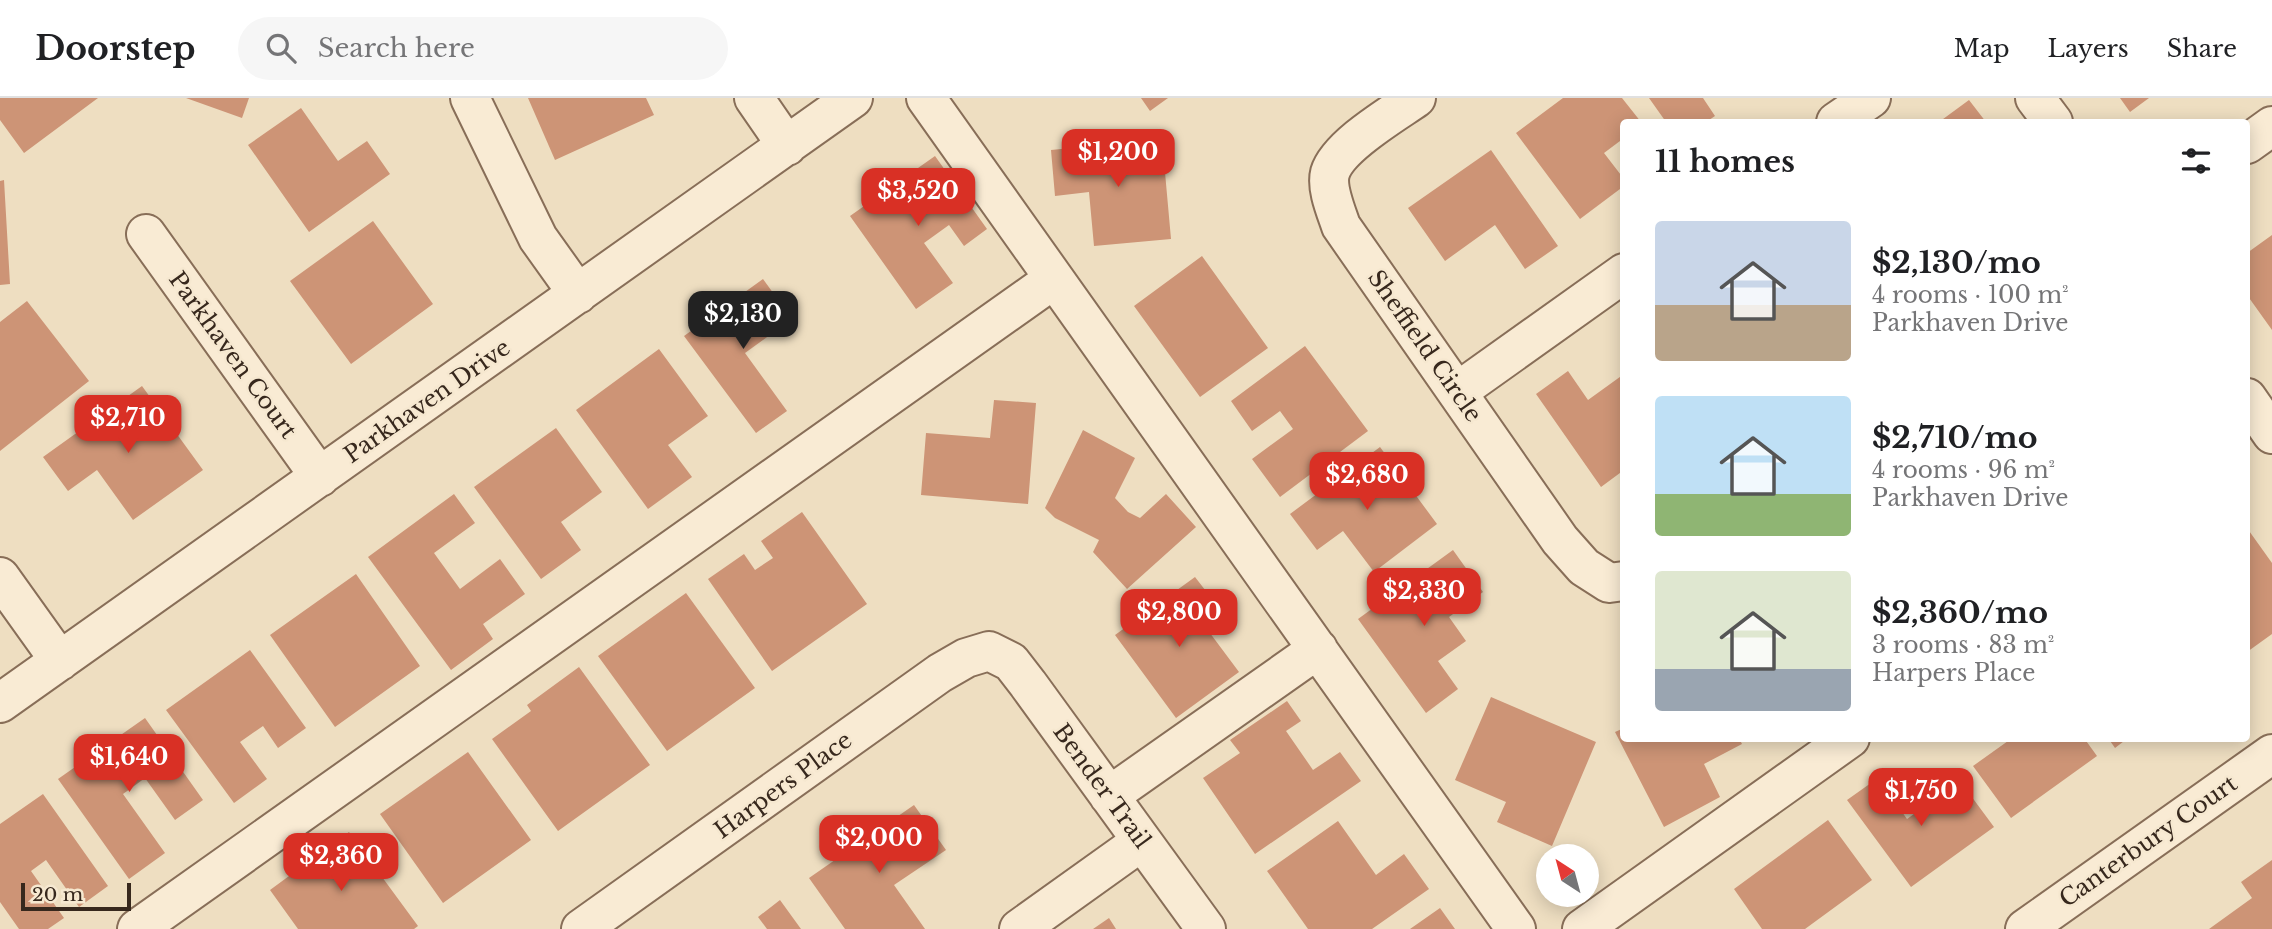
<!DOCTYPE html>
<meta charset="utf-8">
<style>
body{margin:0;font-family:"Libre Baskerville",serif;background:#f6f6f6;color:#202124;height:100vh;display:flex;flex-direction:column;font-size:26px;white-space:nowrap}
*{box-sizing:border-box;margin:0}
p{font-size:23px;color:#757577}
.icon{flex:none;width:38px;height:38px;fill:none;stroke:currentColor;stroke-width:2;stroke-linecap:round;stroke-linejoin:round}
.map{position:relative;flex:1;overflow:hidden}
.panel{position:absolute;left:1620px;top:21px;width:630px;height:623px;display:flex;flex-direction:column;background:#fff;border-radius:7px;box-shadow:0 4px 18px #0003}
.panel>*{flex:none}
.needle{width:46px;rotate:324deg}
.fabs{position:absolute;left:1536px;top:746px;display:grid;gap:14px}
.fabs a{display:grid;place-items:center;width:63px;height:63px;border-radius:50%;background:#fff;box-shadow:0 4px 18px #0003;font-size:35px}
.scale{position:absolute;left:21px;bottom:18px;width:110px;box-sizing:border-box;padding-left:7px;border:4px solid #37281d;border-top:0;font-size:19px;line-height:24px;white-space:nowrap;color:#37281d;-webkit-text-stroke:5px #f6e8d0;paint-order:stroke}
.price{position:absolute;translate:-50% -60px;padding:0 16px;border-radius:14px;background:#d93025;color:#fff;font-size:23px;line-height:46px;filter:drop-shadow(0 2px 4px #0008)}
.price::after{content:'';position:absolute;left:50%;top:42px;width:21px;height:16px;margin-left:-10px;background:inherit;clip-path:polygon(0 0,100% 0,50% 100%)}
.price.on{background:#222;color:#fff}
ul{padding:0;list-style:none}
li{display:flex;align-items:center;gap:21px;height:175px;padding:0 35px}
li span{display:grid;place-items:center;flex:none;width:196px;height:140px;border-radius:7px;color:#555}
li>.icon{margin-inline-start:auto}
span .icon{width:84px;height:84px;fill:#fffc;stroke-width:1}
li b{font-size:30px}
h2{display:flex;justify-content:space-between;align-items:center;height:84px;padding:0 35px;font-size:30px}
header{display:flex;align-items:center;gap:42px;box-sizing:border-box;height:98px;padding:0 35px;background:#fff;border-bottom:2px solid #e0e0e0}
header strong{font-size:33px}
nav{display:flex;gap:38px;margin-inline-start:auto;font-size:24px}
.search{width:490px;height:63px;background:#f6f6f6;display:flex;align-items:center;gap:18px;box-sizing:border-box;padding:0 24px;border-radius:38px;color:#757577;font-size:26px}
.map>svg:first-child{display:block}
.building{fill:#cd9476}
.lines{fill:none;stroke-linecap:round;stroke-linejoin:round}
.minor-casing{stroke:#886e58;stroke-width:42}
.minor{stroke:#f9ebd4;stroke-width:38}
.labels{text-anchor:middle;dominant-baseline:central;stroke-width:5;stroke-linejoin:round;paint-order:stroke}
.street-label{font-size:23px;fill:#37281d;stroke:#f6e8d0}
</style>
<header>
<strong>Doorstep</strong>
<div class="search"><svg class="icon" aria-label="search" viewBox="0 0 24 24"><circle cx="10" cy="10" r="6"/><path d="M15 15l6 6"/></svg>Search here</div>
<nav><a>Map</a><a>Layers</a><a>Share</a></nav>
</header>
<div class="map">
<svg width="2272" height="831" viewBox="0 0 2272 831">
<rect width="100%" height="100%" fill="#eedec1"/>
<path class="building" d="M0,0H98L24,55L0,22Z
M186,0H249L242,20Z
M528,0H646L654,17L555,62Z
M1141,0H1168L1150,13Z
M1563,0H1622L1641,24H1624V40L1604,55L1624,81V88L1580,121L1516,35Z
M1649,0H1703L1715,18L1706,24H1666Z
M2120,0H2149L2130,14Z
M1969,2L1986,24H1939Z
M301,10L338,63L367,43L390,76L309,134L248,47Z
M1162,41L1171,141L1094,148L1089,94L1055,98L1051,52Z
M1491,52L1558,148L1525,171L1495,127L1445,163L1408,110Z
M935,58L987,131L964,148L949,127L924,145L953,185L916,211L850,118Z
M4,82L10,186L0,187V83Z
M373,123L433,206L351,266L290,183Z
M2272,137V232L2247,197V155Z
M1202,158L1268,250L1200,299L1134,208Z
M763,181L792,221L745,255L787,313L756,335L684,238Z
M27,203L89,283L0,353V224Z
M1305,248L1368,333L1280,399L1252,361L1293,331L1280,313L1252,333L1231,303Z
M659,251L708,318L668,347L692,379L648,411L576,312Z
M1568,273L1588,302L1624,276V372L1601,389L1536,296Z
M142,288L203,372L133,422L97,372L68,393L43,359Z
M994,302L1036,305L1028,406L921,397L926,335L990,340Z
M556,330L602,394L561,424L581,452L541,481L474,389Z
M1083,332L1135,360L1115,400L1128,414L1140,420L1166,396L1196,429L1127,491L1093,454L1099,442L1055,420L1045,410Z
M1380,349L1437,426L1374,474L1343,433L1317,452L1290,416Z
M454,396L475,425L434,455L460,491L500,461L525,496L483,526L493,541L451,572L368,459Z
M802,414L867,506L772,573L708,481L744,456L755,472L773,460L761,443Z
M2247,430L2272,465V536L2247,554Z
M1453,452L1483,494L1449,519L1466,543L1438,563L1458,591L1426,615L1358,521Z
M356,476L420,568L335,629L270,537Z
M1195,479L1216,506L1198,519L1239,574L1176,620L1115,537Z
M686,495L755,590L667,653L598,558Z
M250,552L306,630L278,650L263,628L240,644L267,681L234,705L166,612Z
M579,569L650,667L558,733L492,641L531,613L527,607Z
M1491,599L1596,644L1552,748L1497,724L1506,704L1455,682Z
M1287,603L1301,623L1286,633L1313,672L1340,654L1361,683L1255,756L1203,680L1240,655L1230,642Z
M145,620L203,702L175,722L145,680L123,696L165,755L129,781L58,681Z
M1624,630V640H1739L1742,646L1704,666L1720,699L1664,729L1615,634Z
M2006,640H2084L2097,658L2011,720L1973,668L2008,643Z
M2108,640H2128L2115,650Z
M468,654L531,742L443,805L380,716Z
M1878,680L1907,721L1960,683L1994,729L1911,789L1847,702Z
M43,696L108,788L79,809L46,762L31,773L64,820L48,831H19L0,804V726Z
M914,707L946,752L894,787L925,831H845L809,780Z
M1828,722L1872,782L1805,831H1762L1734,791Z
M1338,723L1376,777L1404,756L1429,791L1372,831H1308L1267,773Z
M349,734L418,828L414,831H298L270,792Z
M2272,762V831H2209L2252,800L2241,784Z
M780,802L801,831H767L758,819Z
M1440,810L1455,831H1410Z
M1109,820L1116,831H1093Z"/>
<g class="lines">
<defs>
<path id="minor" d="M470,0L538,140L578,196
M754,0L787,48
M926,0L1516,831
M1416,0C1393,16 1338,48 1330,75C1326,90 1336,113 1341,128L1560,442L1584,469L1609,485L1624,483
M2035,0L2053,24
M1836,24L1871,0
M2247,46L2272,28
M146,136L320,379
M1457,294L1624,175
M2247,300L2272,336
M0,479L60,563
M0,605L853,0
M1109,698L1318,551
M137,831L1054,181
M581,831L940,575L966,560L989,553L1011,564L1028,586L1206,831
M1019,831L1142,743
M1582,831L1850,640
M2025,831L2272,656"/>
</defs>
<use href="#minor" class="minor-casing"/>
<use href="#minor" class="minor"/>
</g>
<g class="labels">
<g class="street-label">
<text transform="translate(1425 248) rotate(55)">Sheffield Circle</text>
<text transform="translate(233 257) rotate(54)">Parkhaven Court</text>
<text transform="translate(427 303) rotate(-35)">Parkhaven Drive</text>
<text transform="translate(783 687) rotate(-36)">Harpers Place</text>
<text transform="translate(1102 688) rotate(54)">Bender Trail</text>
<text transform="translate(2148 743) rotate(-35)">Canterbury Court</text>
</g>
</g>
</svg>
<div class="fabs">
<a><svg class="needle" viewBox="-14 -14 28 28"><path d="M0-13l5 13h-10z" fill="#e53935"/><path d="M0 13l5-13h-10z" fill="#757577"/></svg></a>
</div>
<div class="scale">20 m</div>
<b class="price" style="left:1118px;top:91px">$1,200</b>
<b class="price" style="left:918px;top:130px">$3,520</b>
<b class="price on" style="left:743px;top:253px">$2,130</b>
<b class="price" style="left:128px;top:357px">$2,710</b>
<b class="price" style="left:1367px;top:414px">$2,680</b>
<b class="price" style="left:1424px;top:530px">$2,330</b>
<b class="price" style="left:1179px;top:551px">$2,800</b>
<b class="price" style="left:129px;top:696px">$1,640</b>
<b class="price" style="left:1921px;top:730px">$1,750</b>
<b class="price" style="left:879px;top:777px">$2,000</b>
<b class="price" style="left:341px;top:795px">$2,360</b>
<section class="panel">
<h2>11 homes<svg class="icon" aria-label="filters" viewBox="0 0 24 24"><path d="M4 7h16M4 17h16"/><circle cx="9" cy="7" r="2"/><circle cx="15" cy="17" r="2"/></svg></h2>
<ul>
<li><span style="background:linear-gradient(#c9d6e8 60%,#b9a48a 0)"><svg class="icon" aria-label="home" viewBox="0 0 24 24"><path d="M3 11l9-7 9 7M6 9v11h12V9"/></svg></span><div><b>$2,130/mo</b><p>4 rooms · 100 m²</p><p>Parkhaven Drive</p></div></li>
<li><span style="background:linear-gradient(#bfe0f5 70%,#8fb573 0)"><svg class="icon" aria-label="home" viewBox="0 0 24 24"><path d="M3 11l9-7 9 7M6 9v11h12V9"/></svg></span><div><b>$2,710/mo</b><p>4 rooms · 96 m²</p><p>Parkhaven Drive</p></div></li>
<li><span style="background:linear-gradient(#dfe7d0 70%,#9aa5b1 0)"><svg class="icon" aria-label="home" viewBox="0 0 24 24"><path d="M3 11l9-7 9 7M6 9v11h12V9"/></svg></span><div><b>$2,360/mo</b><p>3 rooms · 83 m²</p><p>Harpers Place</p></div></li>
</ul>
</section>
</div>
